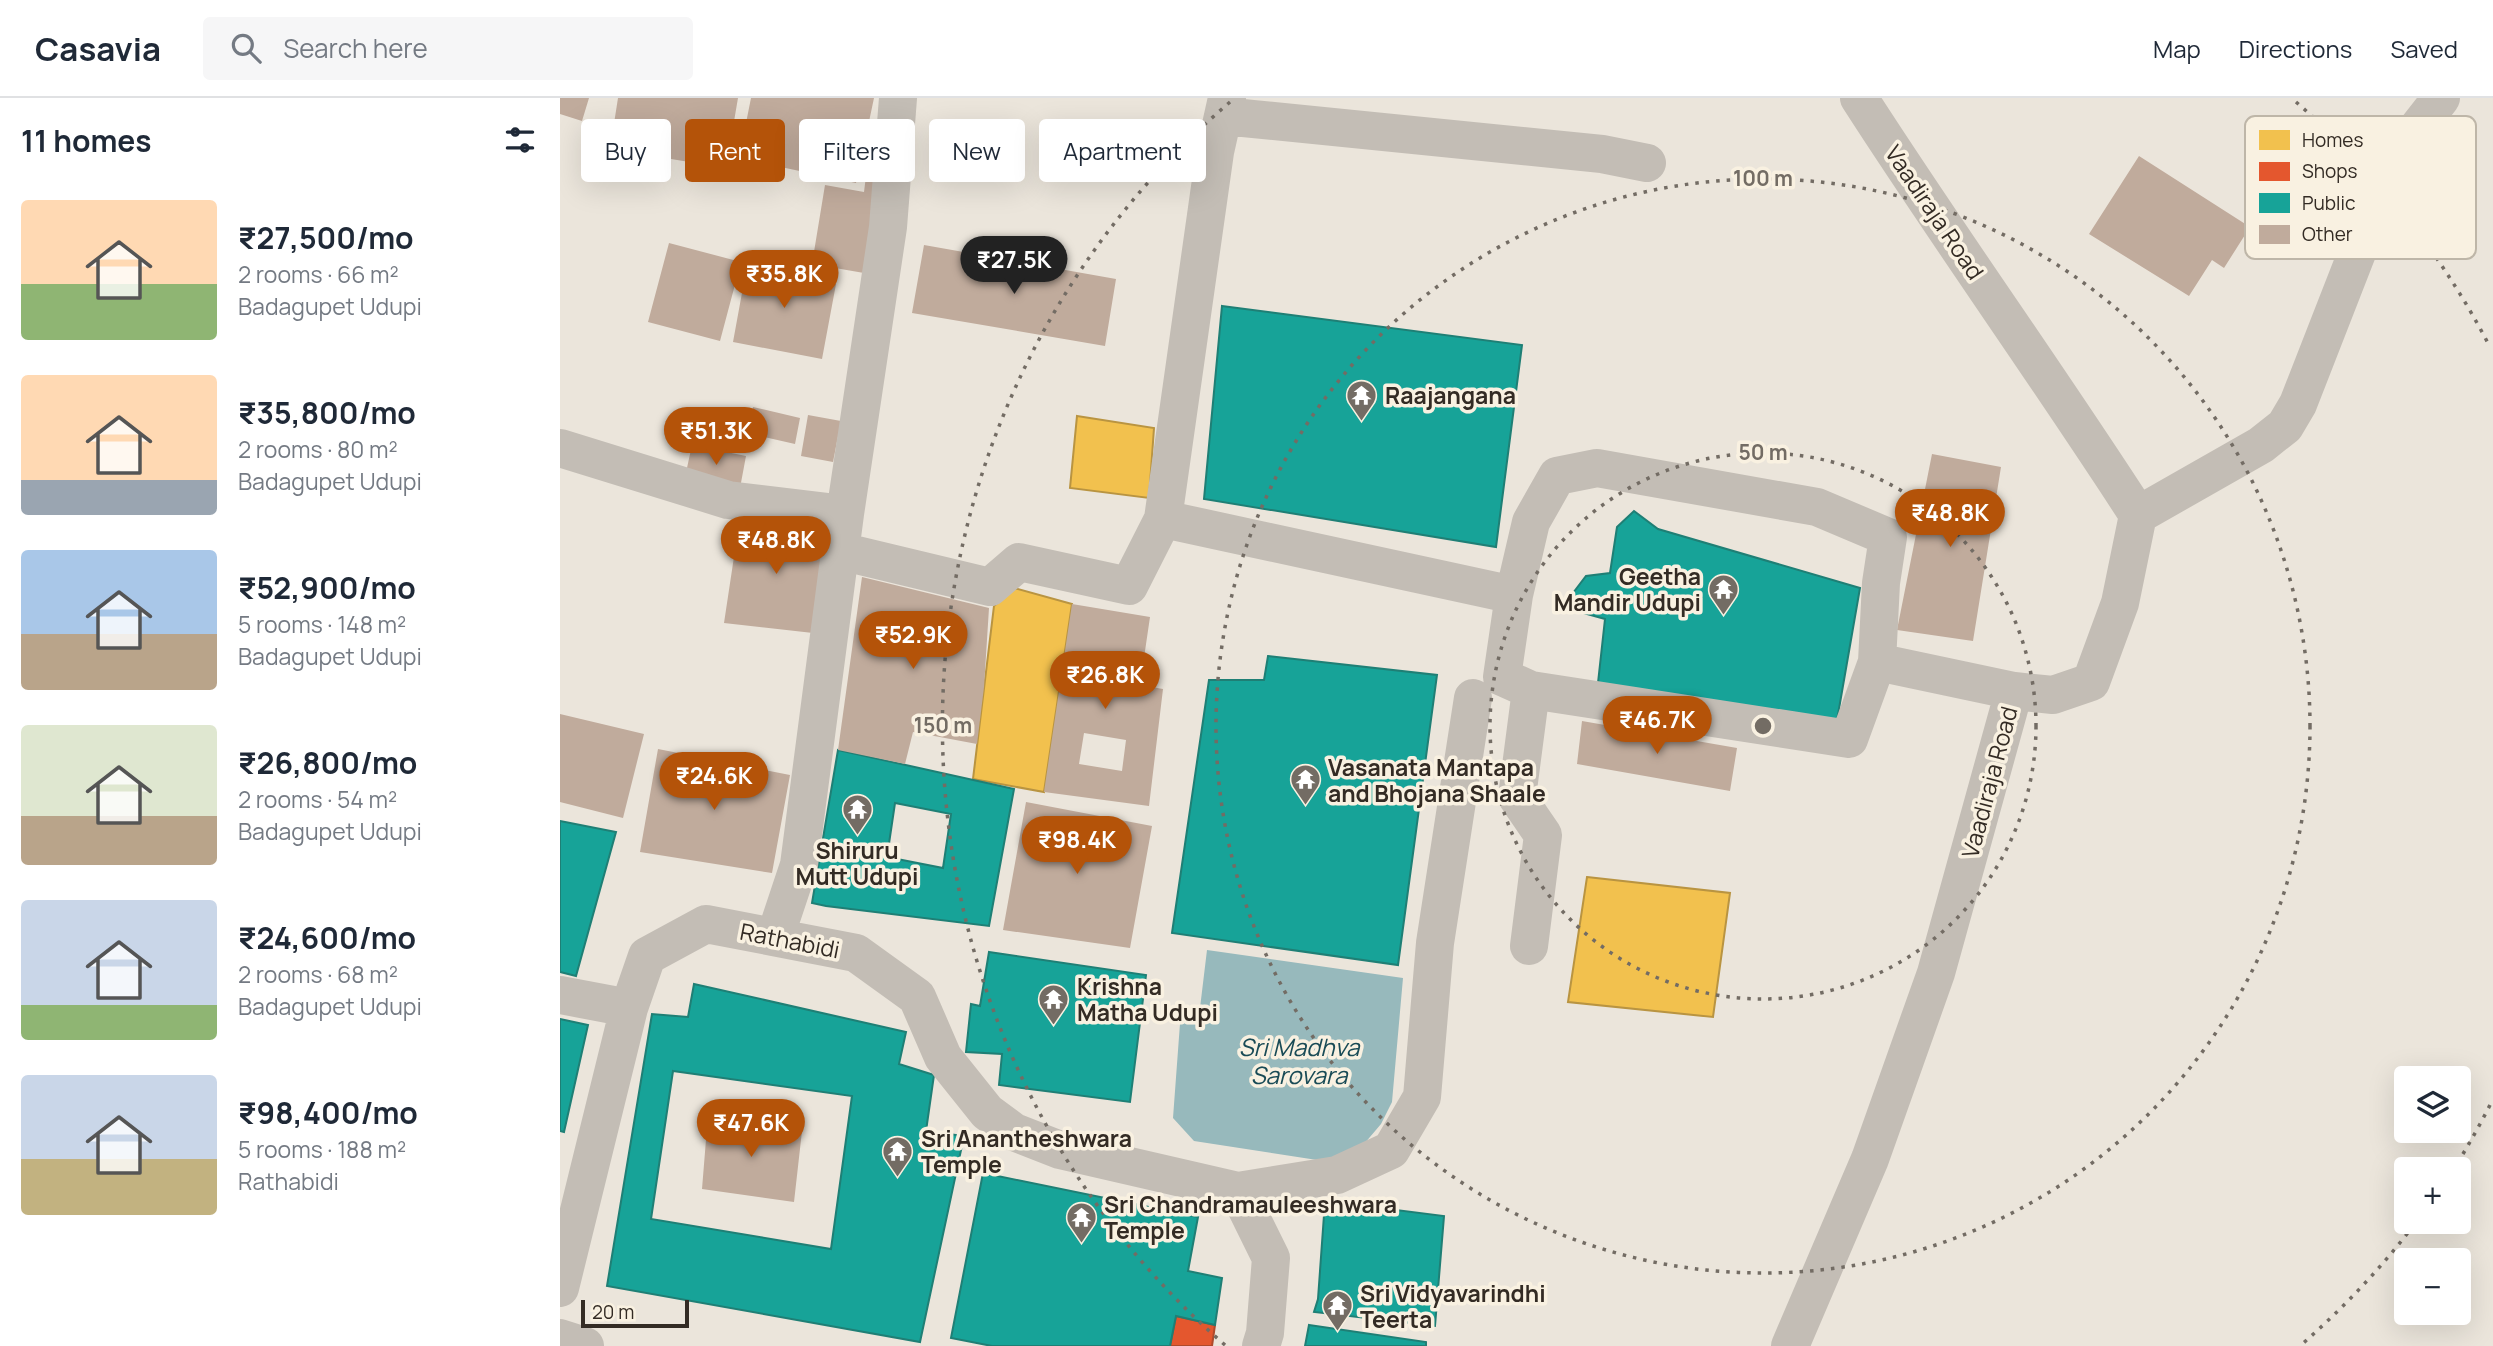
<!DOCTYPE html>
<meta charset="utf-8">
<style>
body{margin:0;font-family:Manrope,sans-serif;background:#f6f6f7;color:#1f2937;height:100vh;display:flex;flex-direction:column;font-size:26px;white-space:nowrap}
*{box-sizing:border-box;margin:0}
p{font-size:23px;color:#747a83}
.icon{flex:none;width:38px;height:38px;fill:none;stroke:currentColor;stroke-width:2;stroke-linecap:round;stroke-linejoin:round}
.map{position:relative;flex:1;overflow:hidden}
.side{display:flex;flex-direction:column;background:#fff;width:560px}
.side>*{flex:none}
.banner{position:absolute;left:21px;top:21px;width:665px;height:63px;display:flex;gap:14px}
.controls{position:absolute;left:1834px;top:968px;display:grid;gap:14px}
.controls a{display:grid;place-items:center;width:77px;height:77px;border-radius:7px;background:#fff;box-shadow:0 7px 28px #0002;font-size:35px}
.scale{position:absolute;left:21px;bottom:18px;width:108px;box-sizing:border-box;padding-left:7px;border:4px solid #332b24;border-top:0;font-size:19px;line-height:24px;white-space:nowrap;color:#332b24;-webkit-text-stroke:5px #f9f1e1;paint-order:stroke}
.price{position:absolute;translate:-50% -60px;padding:0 16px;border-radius:24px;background:#b45309;color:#fff;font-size:23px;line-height:46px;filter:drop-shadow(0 2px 4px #0008)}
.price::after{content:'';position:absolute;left:50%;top:42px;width:21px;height:16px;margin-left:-10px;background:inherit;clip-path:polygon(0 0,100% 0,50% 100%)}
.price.on{background:#222;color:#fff}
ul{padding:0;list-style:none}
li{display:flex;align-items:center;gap:21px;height:175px;padding:0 21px}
li span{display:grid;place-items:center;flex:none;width:196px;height:140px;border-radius:7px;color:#555}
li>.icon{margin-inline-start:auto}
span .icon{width:84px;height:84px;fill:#fffc;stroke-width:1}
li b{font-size:30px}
h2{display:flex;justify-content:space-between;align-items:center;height:84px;padding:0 21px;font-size:30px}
.tag{padding:0 24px;border-radius:7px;background:#fff;box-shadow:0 7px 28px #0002;font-size:24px;line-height:63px}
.tag.on{background:#b45309;color:#fff}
header{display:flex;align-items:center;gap:42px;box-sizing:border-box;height:98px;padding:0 35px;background:#fff;border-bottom:2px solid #e0e1e3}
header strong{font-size:33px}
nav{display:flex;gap:38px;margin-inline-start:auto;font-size:24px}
.search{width:490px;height:63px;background:#f6f6f7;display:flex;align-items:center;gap:18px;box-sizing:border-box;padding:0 24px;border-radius:7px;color:#747a83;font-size:26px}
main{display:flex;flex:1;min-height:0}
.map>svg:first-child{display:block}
.water{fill:#97b9bc}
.homes{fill:#f2c14e;stroke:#b99441;stroke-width:2}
.shops{fill:#e4572e;stroke:#af4a2b;stroke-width:2}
.public{fill:#17a398;stroke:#1f7f75;stroke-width:2;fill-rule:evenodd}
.building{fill:#c0ab9c;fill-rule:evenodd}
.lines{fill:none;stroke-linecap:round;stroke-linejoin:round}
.minor{stroke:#c3bdb5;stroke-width:38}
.ring{fill:none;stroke:#736c64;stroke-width:3.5;stroke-dasharray:3.5 7}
.labels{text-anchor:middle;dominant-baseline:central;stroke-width:7;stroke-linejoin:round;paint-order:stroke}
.street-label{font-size:23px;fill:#332b24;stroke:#f9f1e1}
.poi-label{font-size:23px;font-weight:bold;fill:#332b24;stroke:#f9f1e1;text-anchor:start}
.water-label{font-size:24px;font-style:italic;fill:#194b56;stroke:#f9f1e1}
.key{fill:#f9f1e1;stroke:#beb6a8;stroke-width:2}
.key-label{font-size:19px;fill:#332b24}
.centre{fill:#736c64;stroke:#f9f1e1;stroke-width:3.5}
.ring-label{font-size:21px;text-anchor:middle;font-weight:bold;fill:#736c64;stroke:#f9f1e1;stroke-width:7;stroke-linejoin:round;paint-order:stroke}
</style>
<header>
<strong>Casavia</strong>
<div class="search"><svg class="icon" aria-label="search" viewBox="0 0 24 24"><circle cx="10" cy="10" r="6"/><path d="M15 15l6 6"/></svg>Search here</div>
<nav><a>Map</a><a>Directions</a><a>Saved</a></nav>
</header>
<main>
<section class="side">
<h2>11 homes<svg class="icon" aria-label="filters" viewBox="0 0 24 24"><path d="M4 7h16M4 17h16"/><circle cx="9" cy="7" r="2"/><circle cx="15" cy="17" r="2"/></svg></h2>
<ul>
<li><span style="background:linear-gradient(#ffd9b3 60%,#8fb573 0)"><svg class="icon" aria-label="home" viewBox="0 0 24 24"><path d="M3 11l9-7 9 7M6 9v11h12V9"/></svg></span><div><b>₹27,500/mo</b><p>2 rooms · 66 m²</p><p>Badagupet Udupi</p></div></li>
<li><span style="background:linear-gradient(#ffd9b3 75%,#9aa5b1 0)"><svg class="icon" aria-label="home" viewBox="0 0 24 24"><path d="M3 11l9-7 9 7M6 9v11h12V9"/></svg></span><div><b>₹35,800/mo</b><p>2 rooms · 80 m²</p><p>Badagupet Udupi</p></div></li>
<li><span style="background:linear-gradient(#a9c7e8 60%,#b9a48a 0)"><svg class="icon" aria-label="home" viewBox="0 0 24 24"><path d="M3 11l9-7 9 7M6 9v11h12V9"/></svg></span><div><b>₹52,900/mo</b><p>5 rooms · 148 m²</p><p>Badagupet Udupi</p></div></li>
<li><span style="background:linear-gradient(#dfe7d0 65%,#b9a48a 0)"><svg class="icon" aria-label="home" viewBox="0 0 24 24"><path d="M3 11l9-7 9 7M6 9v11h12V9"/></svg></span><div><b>₹26,800/mo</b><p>2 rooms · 54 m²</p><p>Badagupet Udupi</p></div></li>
<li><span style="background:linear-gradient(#c9d6e8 75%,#8fb573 0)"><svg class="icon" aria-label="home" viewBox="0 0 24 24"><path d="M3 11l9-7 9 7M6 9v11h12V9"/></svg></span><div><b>₹24,600/mo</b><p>2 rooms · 68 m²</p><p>Badagupet Udupi</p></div></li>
<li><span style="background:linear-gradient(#c9d6e8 60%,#c2b280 0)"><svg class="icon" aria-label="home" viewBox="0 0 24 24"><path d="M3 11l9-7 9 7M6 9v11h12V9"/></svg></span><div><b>₹98,400/mo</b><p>5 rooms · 188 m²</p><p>Rathabidi</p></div></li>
</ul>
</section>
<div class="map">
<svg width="1933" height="1248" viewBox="0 0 1933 1248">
<rect width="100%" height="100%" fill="#ebe5db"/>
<path class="water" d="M647,852L843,880L832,1004L821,1026L804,1046L770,1064L634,1043L613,1020L621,912L640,910Z"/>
<path class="homes" d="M517,318L594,330L589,400L510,390Z
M454,490L512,506L484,694L413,681L434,508Z
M1027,779L1170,795L1153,919L1008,904Z"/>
<path class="shops" d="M616,1218L655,1227L652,1248H610Z"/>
<path class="public" d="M662,208L962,247L936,449L644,401Z
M1074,413L1098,431L1300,490L1276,628L1038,585L1045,521L1023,515L1013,495L1026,478L1050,475L1057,429Z
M708,558L877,577L838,867L612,835L649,582H704Z
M278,652L454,691L429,828L266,808L252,805ZM335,705L391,716L383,770L327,759Z
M0,723L56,734L16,878L0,874Z
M429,854L586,877L570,1004L439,987L442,956L406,954L411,906L420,908Z
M134,886L346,934L339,966L374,977L366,1033L404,1038L360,1244L47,1188L92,916L128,919ZM113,973L292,998L271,1151L91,1121Z
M0,921L28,927L4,1034L0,1033Z
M423,1075L638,1119L628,1173L662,1180L655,1227L616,1218L610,1248H432L391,1240Z
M765,1103L884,1118L875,1228L754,1214L758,1201Z
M749,1227L866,1244V1248H745Z"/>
<path class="building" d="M0,0H29L22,23L0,16Z
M58,0H178L166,70L50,51Z
M191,0H314L296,85L179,60Z
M1579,58L1690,129L1664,170L1652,162L1629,198L1529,136Z
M306,78L321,80L304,175L252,166L265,87L304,94Z
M109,145L181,164L160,243L88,224Z
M364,147L556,181L545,248L352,215Z
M188,162L259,175L258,182L276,186L262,261L173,244Z
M193,309L240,320L235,346L187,335Z
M248,317L281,323L273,364L241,358Z
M132,347L186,358L180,390L125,379Z
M1372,356L1441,369L1413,543L1337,532Z
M180,419L267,432L253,535L164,525Z
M302,479L429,510L424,589L417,646L353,634L345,666L278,652Z
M512,506L590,519L580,587L603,591L589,708L484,694ZM524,635L566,642L562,673L519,666Z
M0,616L84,636L63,720L0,704Z
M1022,623L1177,650L1170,693L1017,666Z
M98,651L230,677L212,775L80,754Z
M466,704L592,728L570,850L443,832Z
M148,1017L242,1033L234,1104L142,1091Z"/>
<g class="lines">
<path class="minor" d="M667,0L655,54L603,421L954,497
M663,18L1042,56L1087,65
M0,350L168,402L285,416
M1578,417L1701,347L1725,328L1738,306L1834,60L1881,0
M280,453L430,489L459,464L569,488L603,421
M1317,564L1289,641L971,592L942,579L954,497L971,424L997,378L1037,370L1257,409L1328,439L1321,485L1317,564L1454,593
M215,839L239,767L285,416L328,129L338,0
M969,848L983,737L957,699L971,592
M0,897L69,910
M678,1093L777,1077L831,1052L862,999L875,845L913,600
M0,1190L69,910L87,858L146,826L296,855L357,899L383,959L427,1014L454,1034L500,1052L678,1093L711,1160L705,1235L701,1248
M0,1240L25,1248
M1230,1248L1310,1061L1376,875L1454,593L1493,597L1531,584L1560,505L1578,417C1487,276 1389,140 1299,0"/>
</g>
<g class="ring">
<circle cx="1203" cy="628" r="273"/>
<circle cx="1203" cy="628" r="547"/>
<path d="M1930 1007A820 820 0 0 1 1895 1069M1854 1127A820 820 0 0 1 1741 1247M665 1247A820 820 0 0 1 670 4M1736 4A820 820 0 0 1 1930 249"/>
</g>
<defs>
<symbol id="temple-pin" viewBox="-11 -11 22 30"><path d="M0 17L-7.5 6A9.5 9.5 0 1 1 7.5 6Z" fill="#736c64" stroke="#f9f1e1"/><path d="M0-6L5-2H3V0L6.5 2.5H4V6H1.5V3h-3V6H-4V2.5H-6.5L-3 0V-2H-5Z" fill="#fff"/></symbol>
</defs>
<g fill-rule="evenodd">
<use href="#temple-pin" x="784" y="280" width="35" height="47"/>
<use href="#temple-pin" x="1146" y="474" width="35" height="47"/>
<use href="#temple-pin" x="728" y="664" width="35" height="47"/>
<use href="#temple-pin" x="280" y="694" width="35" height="47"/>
<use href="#temple-pin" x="476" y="884" width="35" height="47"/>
<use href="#temple-pin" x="320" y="1036" width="35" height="47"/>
<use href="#temple-pin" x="504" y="1102" width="35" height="47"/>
<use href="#temple-pin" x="760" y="1190" width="35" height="47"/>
</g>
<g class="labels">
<g class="street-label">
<text transform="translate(1375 114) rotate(56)">Vaadiraja Road</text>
<text transform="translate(1429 684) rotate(-75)">Vaadiraja Road</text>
<text transform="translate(230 842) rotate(11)">Rathabidi</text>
</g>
<g class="poi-label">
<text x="825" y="297">Raajangana</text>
<text x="1141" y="478" text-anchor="end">Geetha<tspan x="1141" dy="26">Mandir Udupi</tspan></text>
<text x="768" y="669">Vasanata Mantapa<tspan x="768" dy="26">and Bhojana Shaale</tspan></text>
<text x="297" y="752" text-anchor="middle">Shiruru<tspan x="297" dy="26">Mutt Udupi</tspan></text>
<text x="517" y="888">Krishna<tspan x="517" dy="26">Matha Udupi</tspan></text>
<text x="361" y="1040">Sri Anantheshwara<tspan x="361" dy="26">Temple</tspan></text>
<text x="544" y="1106">Sri Chandramauleeshwara<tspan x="544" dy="26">Temple</tspan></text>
<text x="800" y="1195">Sri Vidyavarindhi<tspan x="800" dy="26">Teerta</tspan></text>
</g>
<g class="water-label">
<text x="739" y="948">Sri Madhva<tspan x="739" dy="28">Sarovara</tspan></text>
</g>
</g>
<rect x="1685" y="18" width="231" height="143" rx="10" class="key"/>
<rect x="1699" y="32" width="31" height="20" fill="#f2c14e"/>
<rect x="1699" y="64" width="31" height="19" fill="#e4572e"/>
<rect x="1699" y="95" width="31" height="20" fill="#17a398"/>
<rect x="1699" y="127" width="31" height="19" fill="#c0ab9c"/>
<g class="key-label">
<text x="1742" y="49">Homes</text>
<text x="1742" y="80">Shops</text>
<text x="1742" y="112">Public</text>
<text x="1742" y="143">Other</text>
</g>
<circle cx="1203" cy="628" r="10" class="centre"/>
<g class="ring-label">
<text x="1203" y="88">100 m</text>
<text x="1203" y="362">50 m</text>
<text x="383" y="635">150 m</text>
</g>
</svg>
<div class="controls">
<a><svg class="icon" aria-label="layers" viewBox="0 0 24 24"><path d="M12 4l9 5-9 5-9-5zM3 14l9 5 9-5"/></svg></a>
<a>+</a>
<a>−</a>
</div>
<div class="scale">20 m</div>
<b class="price on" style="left:454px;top:198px">₹27.5K</b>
<b class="price" style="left:224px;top:212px">₹35.8K</b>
<b class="price" style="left:156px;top:369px">₹51.3K</b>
<b class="price" style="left:1390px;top:451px">₹48.8K</b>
<b class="price" style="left:216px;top:478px">₹48.8K</b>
<b class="price" style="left:353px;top:573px">₹52.9K</b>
<b class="price" style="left:545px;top:613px">₹26.8K</b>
<b class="price" style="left:1097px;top:658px">₹46.7K</b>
<b class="price" style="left:154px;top:714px">₹24.6K</b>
<b class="price" style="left:517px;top:778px">₹98.4K</b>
<b class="price" style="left:191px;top:1061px">₹47.6K</b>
<div class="banner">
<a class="tag">Buy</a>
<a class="tag on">Rent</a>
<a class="tag">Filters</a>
<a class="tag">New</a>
<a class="tag">Apartment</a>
</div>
</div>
</main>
